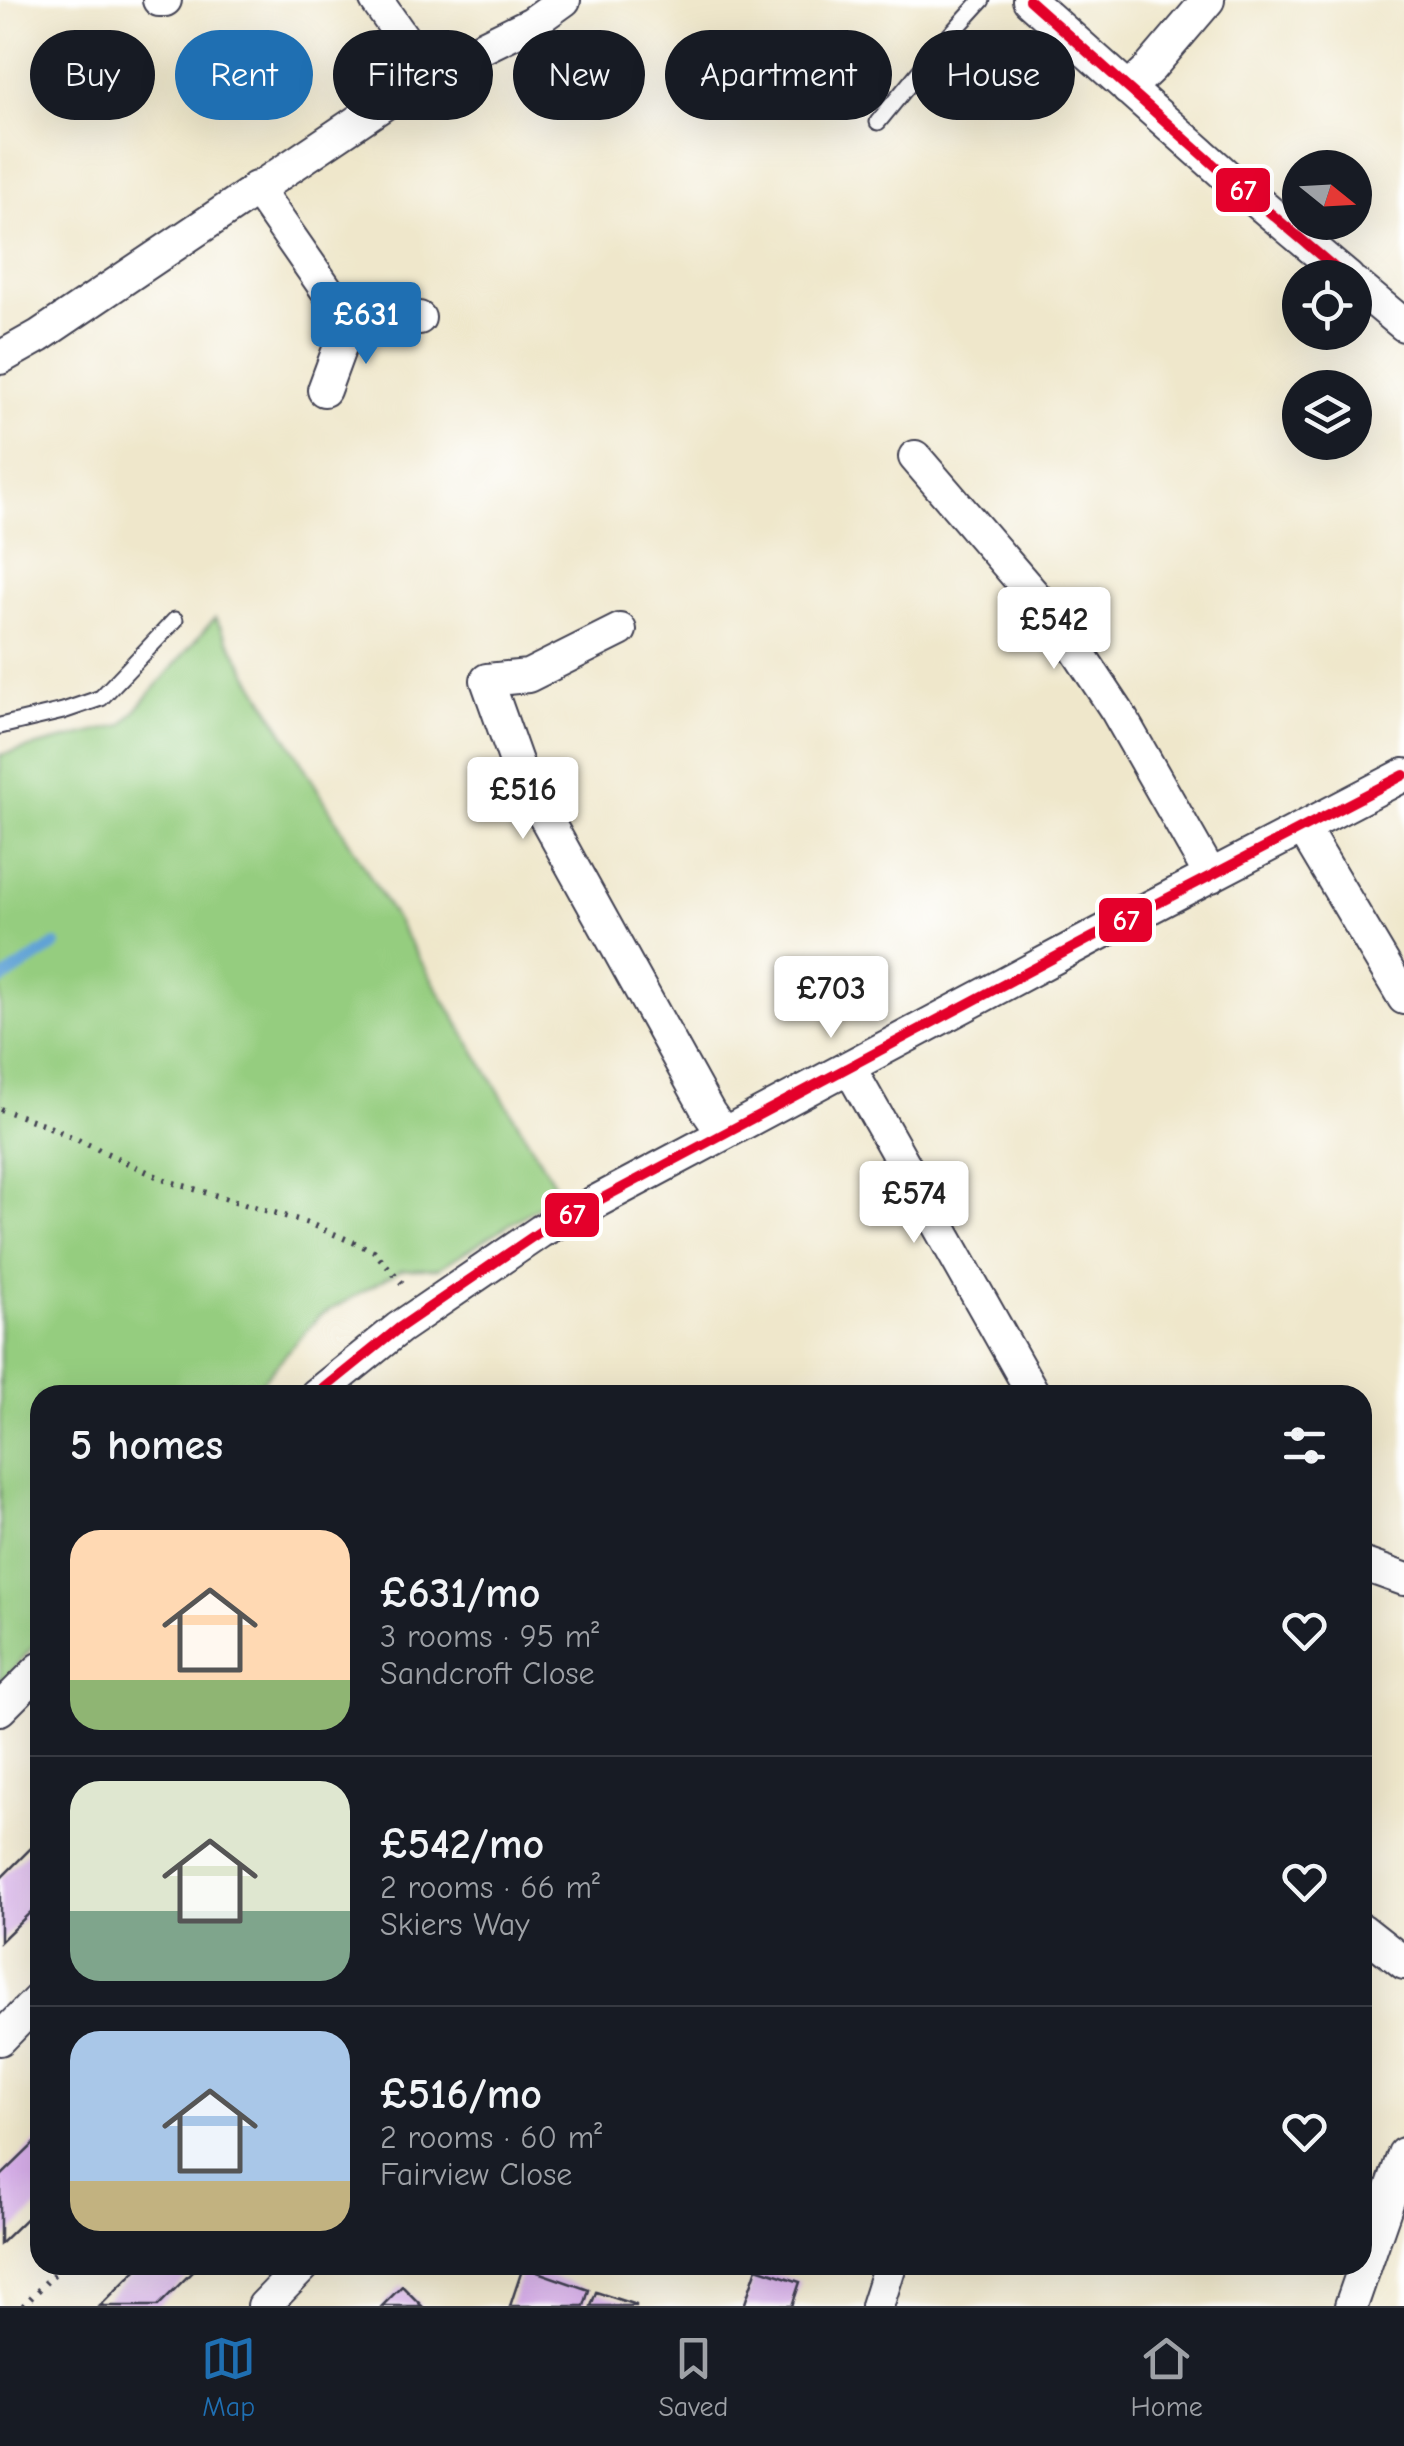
<!DOCTYPE html>
<meta charset="utf-8">
<style>
body{margin:0;font-family:"Comic Neue",sans-serif;background:#242831;color:#f1f3f6;height:100vh;display:flex;flex-direction:column;font-size:38px;white-space:nowrap}
*{box-sizing:border-box;margin:0}
p{font-size:32px;color:#9ea1a6}
.icon{flex:none;width:55px;height:55px;fill:none;stroke:currentColor;stroke-width:2;stroke-linecap:round;stroke-linejoin:round}
.map{position:relative;flex:1;overflow:hidden}
.panel{position:absolute;left:30px;top:1385px;width:1342px;height:890px;display:flex;flex-direction:column;background:#171b24;border-radius:30px;box-shadow:0 10px 40px #0002}
.panel>*{flex:none}
.guide{position:absolute;left:30px;top:30px;width:1345px;height:90px;display:flex;gap:20px}
.needle{width:65px;rotate:108deg}
.controls{position:absolute;left:1282px;top:150px;display:grid;gap:20px}
.controls a{display:grid;place-items:center;width:90px;height:90px;border-radius:50%;background:#171b24;box-shadow:0 10px 40px #0002;font-size:50px}
.price{position:absolute;translate:-50% -85px;padding:0 22px;border-radius:10px;background:#fff;color:#222;font-size:32px;line-height:65px;filter:drop-shadow(0 2px 5px #0008)}
.price::after{content:'';position:absolute;left:50%;top:60px;width:30px;height:22px;margin-left:-15px;background:inherit;clip-path:polygon(0 0,100% 0,50% 100%)}
.price.current{background:#1f6fb2;color:#fff}
ul{padding:0;list-style:none}
li{display:flex;align-items:center;gap:30px;height:250px;padding:0 40px}
li+li{border-top:2px solid #363941}
li span{display:grid;place-items:center;flex:none;width:280px;height:200px;border-radius:30px;color:#555}
li>.icon{margin-inline-start:auto}
span .icon{width:120px;height:120px;fill:#fffc;stroke-width:1}
li b{font-size:42px}
h2{display:flex;justify-content:space-between;align-items:center;height:120px;padding:0 40px;font-size:42px}
.pill{padding:0 35px;border-radius:45px;background:#171b24;box-shadow:0 10px 40px #0002;font-size:35px;line-height:90px}
.pill.current{background:#1f6fb2;color:#fff}
.dock{display:flex;justify-content:space-around;align-items:center;height:140px;border-top:2px solid #363941;background:#171b24;font-size:28px;color:#9ea1a6}
.dock a{display:grid;justify-items:center;gap:5px}
.dock .current{color:#1f6fb2}
.map>svg:first-child{display:block}
.green{fill:#95cd7f;stroke:#5c785d;stroke-width:2.5}
.lines{fill:none;stroke-linecap:round;stroke-linejoin:round}
.stream{stroke:#61a3d5;stroke-width:12}
.building{fill:#d7aee9}
.service-casing{stroke:#414051;stroke-width:19}
.minor-casing{stroke:#414051;stroke-width:36}
.path{stroke:#414051;stroke-width:6;stroke-dasharray:2.5 8;stroke-linecap:butt}
.service{stroke:#fff;stroke-width:15}
.minor{stroke:#fff;stroke-width:32}
.bus-1-casing{stroke:#fff;stroke-width:18}
.bus-1{stroke:#e4002b;stroke-width:10}
.line-badge{stroke:#fff;stroke-width:4}
.badge-label{font-size:28px;text-anchor:middle;font-weight:bold;fill:#fff}
</style>
<div class="map">
<svg width="1404" height="2306" viewBox="0 0 1404 2306">
<rect width="100%" height="100%" fill="#fff"/>
<filter id="ink" filterUnits="userSpaceOnUse"><feTurbulence type="fractalNoise" baseFrequency=".01" numOctaves="2"/><feDisplacementMap in="SourceGraphic" scale="20" xChannelSelector="R" yChannelSelector="G"/><feConvolveMatrix kernelMatrix="1 2 1 2 8 2 1 2 1" color-interpolation-filters="sRGB"/></filter>
<filter id="wash" filterUnits="userSpaceOnUse"><feTurbulence type="fractalNoise" baseFrequency=".0048" numOctaves="4" result="noise"/><feDisplacementMap in="SourceGraphic" scale="40" xChannelSelector="R" yChannelSelector="G"/><feGaussianBlur stdDeviation="2.25" result="paint"/><feColorMatrix in="noise" values="0 0 0 0 0 0 0 0 0 0 0 0 0 0 0 0 0 1.4 0 .05"/><feComposite in="paint" operator="in"/></filter>
<g filter="url(#wash)">
<rect width="100%" height="100%" fill="#efe7cb"/>
<path class="green" d="M215,618L560,1193L439,1268L401,1270L319,1316L250,1395H40V1638L0,1685V755L123,725Z"/>
<g class="lines">
<path class="stream" d="M0,981L55,945"/>
</g>
<g id="blocks">
<path class="building" d="M40,1839V1903L0,1942V1879Z
M40,2138V2205L0,2244V2177Z
M141,2265H199L158,2306H100Z
M523,2267L589,2290L584,2306H510Z
M757,2268L800,2282L792,2306H744Z
M402,2286L422,2306H382Z
M596,2292L636,2305V2306H591Z"/>
</g>
</g>
<g filter="url(#ink)">
<use href="#blocks" fill-opacity="0" stroke="#414051" stroke-width="2.5"/>
<g class="lines">
<defs>
<path id="service" d="M878,122L942,44L982,0
M0,726L63,711L101,698L175,620"/>
<path id="minor" d="M159,0H165
M376,0L428,74
M1029,0L1230,179L1348,278
M1128,89L1150,68L1208,0
M256,188L349,322L419,318
M1355,284L1404,325
M0,358L39,336L428,74L532,23L564,0
M324,390L349,322
M915,457L1062,628L1117,711L1211,876
M620,630L528,676L487,680L519,770L709,1113L723,1133
M1303,828L1404,998
M849,1067L1034,1395
M316,1395L399,1328L541,1231L1091,938L1404,775
M1362,1564L1404,1579
M0,1709L40,1669
M1362,1930L1404,1963
M0,2039L40,1998
M264,2306L304,2265
M877,2306L890,2265
M1351,2306L1404,2154"/>
</defs>
<use href="#service" class="service-casing"/>
<use href="#minor" class="minor-casing"/>
<path class="path" d="M0,1109L43,1124L167,1181L308,1223L374,1251L402,1283
M23,2306L63,2265"/>
<use href="#service" class="service"/>
<use href="#minor" class="minor"/>
<defs>
<path id="bus-1" d="M1029,0L1230,179L1347,278
M316,1395L399,1328L541,1231L1091,938L1404,775"/>
</defs>
<use href="#bus-1" class="bus-1-casing"/>
<use href="#bus-1" class="bus-1"/>
</g>
</g>
<g class="line-badge">
<rect x="1214" y="166" width="58" height="48" rx="10" fill="#e4002b"/>
<rect x="1097" y="896" width="57" height="48" rx="10" fill="#e4002b"/>
<rect x="543" y="1191" width="58" height="48" rx="10" fill="#e4002b"/>
</g>
<g class="badge-label">
<text x="1243" y="200">67</text>
<text x="1126" y="930">67</text>
<text x="572" y="1224">67</text>
</g>
</svg>
<div class="controls">
<a><svg class="needle" viewBox="-14 -14 28 28"><path d="M0-13l5 13h-10z" fill="#e53935"/><path d="M0 13l5-13h-10z" fill="#9ea1a6"/></svg></a>
<a><svg class="icon" aria-label="locate" viewBox="0 0 24 24"><circle cx="12" cy="12" r="6"/><path d="M12 2v4M12 18v4M2 12h4M18 12h4"/></svg></a>
<a><svg class="icon" aria-label="layers" viewBox="0 0 24 24"><path d="M12 4l9 5-9 5-9-5zM3 14l9 5 9-5"/></svg></a>
</div>
<b class="price current" style="left:366px;top:367px">£631</b>
<b class="price" style="left:1054px;top:672px">£542</b>
<b class="price" style="left:523px;top:842px">£516</b>
<b class="price" style="left:831px;top:1041px">£703</b>
<b class="price" style="left:914px;top:1246px">£574</b>
<div class="guide">
<a class="pill">Buy</a>
<a class="pill current">Rent</a>
<a class="pill">Filters</a>
<a class="pill">New</a>
<a class="pill">Apartment</a>
<a class="pill">House</a>
</div>
<section class="panel">
<h2>5 homes<svg class="icon" aria-label="filters" viewBox="0 0 24 24"><path d="M4 7h16M4 17h16"/><circle cx="9" cy="7" r="2"/><circle cx="15" cy="17" r="2"/></svg></h2>
<ul>
<li><span style="background:linear-gradient(#ffd9b3 75%,#8fb573 0)"><svg class="icon" aria-label="home" viewBox="0 0 24 24"><path d="M3 11l9-7 9 7M6 9v11h12V9"/></svg></span><div><b>£631/mo</b><p>3 rooms · 95 m²</p><p>Sandcroft Close</p></div><svg class="icon" aria-label="heart" viewBox="0 0 24 24"><path d="M12 20l-8-8c-3-5 5-10 8-4 3-6 11-1 8 4z"/></svg></li>
<li><span style="background:linear-gradient(#dfe7d0 65%,#7fa58c 0)"><svg class="icon" aria-label="home" viewBox="0 0 24 24"><path d="M3 11l9-7 9 7M6 9v11h12V9"/></svg></span><div><b>£542/mo</b><p>2 rooms · 66 m²</p><p>Skiers Way</p></div><svg class="icon" aria-label="heart" viewBox="0 0 24 24"><path d="M12 20l-8-8c-3-5 5-10 8-4 3-6 11-1 8 4z"/></svg></li>
<li><span style="background:linear-gradient(#a9c7e8 75%,#c2b280 0)"><svg class="icon" aria-label="home" viewBox="0 0 24 24"><path d="M3 11l9-7 9 7M6 9v11h12V9"/></svg></span><div><b>£516/mo</b><p>2 rooms · 60 m²</p><p>Fairview Close</p></div><svg class="icon" aria-label="heart" viewBox="0 0 24 24"><path d="M12 20l-8-8c-3-5 5-10 8-4 3-6 11-1 8 4z"/></svg></li>
</ul>
</section>
</div>
<nav class="dock">
<a class="current"><svg class="icon" aria-label="map" viewBox="0 0 24 24"><path d="M3 6l6-2 6 2 6-2v14l-6 2-6-2-6 2zM9 4v14M15 6v14"/></svg>Map</a>
<a><svg class="icon" aria-label="saved" viewBox="0 0 24 24"><path d="M7 4h10v16l-5-4-5 4z"/></svg>Saved</a>
<a><svg class="icon" aria-label="home" viewBox="0 0 24 24"><path d="M3 11l9-7 9 7M6 9v11h12V9"/></svg>Home</a>
</nav>
